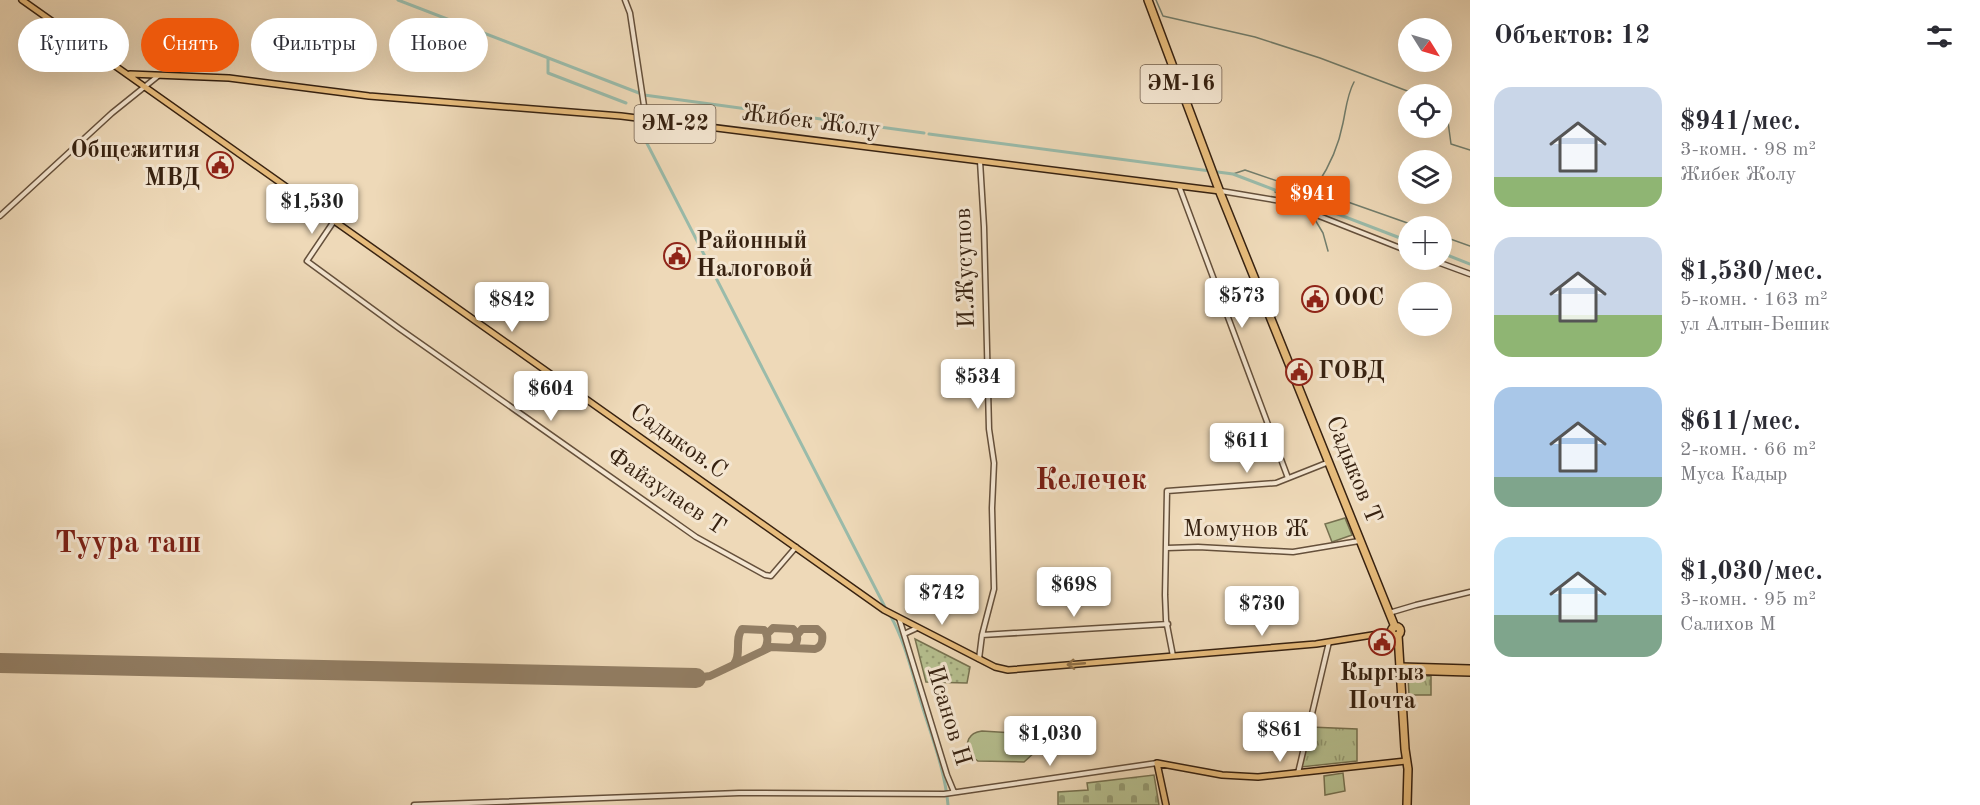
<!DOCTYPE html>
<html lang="ru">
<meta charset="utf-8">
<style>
body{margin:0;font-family:"Old Standard TT",serif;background:#f2f2f3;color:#2b2b33;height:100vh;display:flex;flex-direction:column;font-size:22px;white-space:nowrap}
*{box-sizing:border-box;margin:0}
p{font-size:20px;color:#7c7c81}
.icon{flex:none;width:33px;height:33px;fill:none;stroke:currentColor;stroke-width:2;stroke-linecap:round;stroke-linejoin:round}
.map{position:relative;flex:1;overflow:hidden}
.details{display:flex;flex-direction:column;background:#fff;width:510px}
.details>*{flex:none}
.guide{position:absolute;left:18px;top:18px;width:570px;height:54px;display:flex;gap:12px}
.needle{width:39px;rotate:127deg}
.controls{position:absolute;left:1398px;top:18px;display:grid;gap:12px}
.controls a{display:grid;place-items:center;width:54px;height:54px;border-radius:50%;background:#fff;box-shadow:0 6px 24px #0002;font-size:30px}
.price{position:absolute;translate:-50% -51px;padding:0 14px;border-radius:6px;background:#fff;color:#222;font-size:20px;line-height:39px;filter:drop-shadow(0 2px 3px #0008)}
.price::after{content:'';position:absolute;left:50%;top:36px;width:18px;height:14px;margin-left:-9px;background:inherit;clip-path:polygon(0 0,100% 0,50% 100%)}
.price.on{background:#ea580c;color:#fff}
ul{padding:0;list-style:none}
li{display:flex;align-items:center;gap:18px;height:150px;padding:0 24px}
li span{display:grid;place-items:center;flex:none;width:168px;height:120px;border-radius:18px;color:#555}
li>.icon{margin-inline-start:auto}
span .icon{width:72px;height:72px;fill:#fffc;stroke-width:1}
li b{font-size:26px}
h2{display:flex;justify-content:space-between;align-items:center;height:72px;padding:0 24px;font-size:26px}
.chip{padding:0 21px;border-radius:27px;background:#fff;box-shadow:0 6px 24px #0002;font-size:21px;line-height:54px}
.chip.on{background:#ea580c;color:#fff}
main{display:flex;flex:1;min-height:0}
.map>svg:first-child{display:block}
.grass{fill:url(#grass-dots);stroke:#767150;stroke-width:1.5}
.cemetery{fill:url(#cemetery-stones);stroke:#767150;stroke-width:1.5}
.park{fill:url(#park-tufts);stroke:#767150;stroke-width:1.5}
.pitch{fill:#b6c090;stroke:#767150;stroke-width:1.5}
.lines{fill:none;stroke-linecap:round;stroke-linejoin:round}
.stream{stroke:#727e6d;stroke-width:1.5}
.canal{stroke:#9abbaa;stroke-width:3}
.taxiway{stroke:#927e64;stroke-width:8}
.runway{stroke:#927e64;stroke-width:20}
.minor-casing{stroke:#65503b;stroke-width:7}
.major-casing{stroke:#372211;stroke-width:8}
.highway-casing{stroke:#372211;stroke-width:10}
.minor{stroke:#f4e6d1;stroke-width:4}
.major{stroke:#e7bc7c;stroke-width:5}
.highway{stroke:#e7bc7c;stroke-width:7}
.oneway{stroke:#8f6f46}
.labels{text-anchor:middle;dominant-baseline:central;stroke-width:6;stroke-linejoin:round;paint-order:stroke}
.shield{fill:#f4e6d1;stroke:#705d4b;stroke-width:1.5}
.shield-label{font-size:22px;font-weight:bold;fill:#372211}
.street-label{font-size:24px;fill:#372211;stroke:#f4e6d1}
.poi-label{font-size:24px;font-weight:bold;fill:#372211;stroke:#f4e6d1;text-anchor:start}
.district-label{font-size:30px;font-weight:bold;fill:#7a1f14;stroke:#f4e6d1}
</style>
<main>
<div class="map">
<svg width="1470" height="805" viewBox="0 0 1470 805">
<defs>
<pattern id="grass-dots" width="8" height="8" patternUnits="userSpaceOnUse" patternTransform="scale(1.5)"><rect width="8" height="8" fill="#b6c090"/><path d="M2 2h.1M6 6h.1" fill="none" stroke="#959c74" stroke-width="1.8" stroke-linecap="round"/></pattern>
<pattern id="cemetery-stones" width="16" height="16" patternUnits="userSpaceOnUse" patternTransform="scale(1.5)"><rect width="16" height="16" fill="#b6c090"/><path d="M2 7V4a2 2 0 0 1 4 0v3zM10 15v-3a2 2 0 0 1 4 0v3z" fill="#959c74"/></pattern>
<pattern id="park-tufts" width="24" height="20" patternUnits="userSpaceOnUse" patternTransform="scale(1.5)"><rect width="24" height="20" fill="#b6c090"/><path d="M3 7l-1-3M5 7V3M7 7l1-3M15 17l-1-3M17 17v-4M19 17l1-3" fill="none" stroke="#959c74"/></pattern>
</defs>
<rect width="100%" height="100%" fill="#eed9b8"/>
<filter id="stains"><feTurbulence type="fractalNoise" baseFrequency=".00333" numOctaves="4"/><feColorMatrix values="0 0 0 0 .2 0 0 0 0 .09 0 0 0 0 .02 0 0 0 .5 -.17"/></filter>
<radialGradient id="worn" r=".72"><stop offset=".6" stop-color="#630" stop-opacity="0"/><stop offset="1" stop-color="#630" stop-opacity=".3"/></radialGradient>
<path class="grass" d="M915,639L970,667L967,683L926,682Z"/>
<path class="cemetery" d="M1154,775L1159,805H1058V792L1088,790L1087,783Z"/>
<path class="park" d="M1408,676H1431V695H1409Z
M1310,727L1357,729V761L1301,767Z"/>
<path class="pitch" d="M1345,518L1352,535L1332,542L1325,524Z
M982,731L1028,734L1035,742V752L1024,762L978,761L969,755C965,742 968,733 982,731Z
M1343,773L1345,791L1325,795L1324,776Z"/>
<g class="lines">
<path class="stream" d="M1156,0L1163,16L1255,37L1320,58L1410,92
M1415,94H1418
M1442,103L1446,107L1451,144L1470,150
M1233,174L1245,170L1292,186L1317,185C1329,167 1339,144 1343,123C1346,109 1347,95 1354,82
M1298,187L1345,201L1416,226
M1276,190L1275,192L1294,200L1308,211
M1314,218L1323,233L1328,251
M1442,236L1470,246"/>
<path class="canal" d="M398,0L639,93
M548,58V73L626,103
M644,95L924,133
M636,122L886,609
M929,134L1233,174L1408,241
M1442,253L1470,264
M890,615C905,641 912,673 921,702C931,735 945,770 948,805"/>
<path class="taxiway" d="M767,634L773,628L793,629C799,635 799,645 790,648
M734,664C742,654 734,639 742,629L764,630C769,635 768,645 764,650
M696,678L710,676L771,647L815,649C822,647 823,640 822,634L817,629H802L797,635"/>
<path class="runway" d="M0,663L696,678"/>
<defs>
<path id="minor" d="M625,0L630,13L646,119
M1179,186L1288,478
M1221,191L1281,201L1408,251
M0,216L112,113L158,76
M334,221L307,261L400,329L696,537L765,575L771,576L796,547
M1432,260L1470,274
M1167,548L1198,547L1293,552L1359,541
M1389,613L1416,605L1470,592
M899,618L947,775L954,792
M904,634L917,628
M982,635L1168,624
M1173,656L1166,620L1165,595L1167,491L1276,483L1329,462
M979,659L982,635L994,589L992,508L994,463L989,429L984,227L980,161
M1298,773L1329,642
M414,805L739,793L944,794L1157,763"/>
<path id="major" d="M22,0L884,610L995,667L1008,670L1316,644L1391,632
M130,74L229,78L369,96L621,116L1220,191
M1401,666L1470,668
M1401,671L1470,673
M1166,805L1157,763L1222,775L1258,777L1406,761"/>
<path id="highway" d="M1148,0L1221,195L1395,627
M1391.5 631a4.5 4.5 0 1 1 9 0a4.5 4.5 0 1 1-9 0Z
M1398,635L1405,749L1408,769L1407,805"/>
</defs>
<use href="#minor" class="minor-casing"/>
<use href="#major" class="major-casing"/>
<use href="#highway" class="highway-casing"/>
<use href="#minor" class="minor"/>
<use href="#major" class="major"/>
<use href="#highway" class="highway"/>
</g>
<defs><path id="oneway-shaft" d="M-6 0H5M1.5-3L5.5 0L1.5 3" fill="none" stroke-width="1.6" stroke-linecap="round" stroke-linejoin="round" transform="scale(1.5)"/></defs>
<use class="oneway" href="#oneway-shaft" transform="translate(1076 664) rotate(175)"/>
<defs>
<symbol id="civic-ring" viewBox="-11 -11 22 22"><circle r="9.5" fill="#f4e6d1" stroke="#8f2418" stroke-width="1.5"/><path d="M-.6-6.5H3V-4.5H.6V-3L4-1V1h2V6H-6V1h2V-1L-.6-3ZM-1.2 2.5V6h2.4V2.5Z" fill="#8f2418"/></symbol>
</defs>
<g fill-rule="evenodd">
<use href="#civic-ring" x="205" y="150" width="30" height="30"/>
<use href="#civic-ring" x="662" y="241" width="30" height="30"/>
<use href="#civic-ring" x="1300" y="284" width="30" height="30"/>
<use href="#civic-ring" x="1284" y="357" width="30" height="30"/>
<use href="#civic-ring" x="1367" y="627" width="30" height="30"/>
</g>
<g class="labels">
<g class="shield">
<rect x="1140.5" y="65" width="81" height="38" rx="4.5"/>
<rect x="634.5" y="105" width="81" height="38" rx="4.5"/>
</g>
<g class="shield-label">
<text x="1181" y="84">ЭМ-16</text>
<text x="675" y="124">ЭМ-22</text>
</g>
<g class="street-label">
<text transform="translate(811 122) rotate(7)">Жибек Жолу</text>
<text transform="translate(966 268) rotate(-92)">И.Жусупов</text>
<text transform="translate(678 442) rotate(35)">Садыков.С</text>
<text transform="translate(1353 470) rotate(68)">Садыков Т</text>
<text transform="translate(666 492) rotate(34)">Файзулаев Т</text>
<text x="1246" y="530">Момунов Ж</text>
<text transform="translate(948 716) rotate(73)">Исанов Н</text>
</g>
<g class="poi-label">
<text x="200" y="151" text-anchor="end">Общежития<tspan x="200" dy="28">МВД</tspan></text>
<text x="696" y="242">Районный<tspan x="696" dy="28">Налоговой</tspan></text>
<text x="1334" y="299">ООС</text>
<text x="1318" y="372">ГОВД</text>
<text x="1382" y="674" text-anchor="middle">Кыргыз<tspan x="1382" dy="28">Почта</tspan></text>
</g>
<g class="district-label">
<text x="1091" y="481">Келечек</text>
<text x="128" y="544">Туура таш</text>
</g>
</g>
<rect width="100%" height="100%" filter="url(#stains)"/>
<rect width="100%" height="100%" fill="url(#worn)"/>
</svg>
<div class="controls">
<a><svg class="needle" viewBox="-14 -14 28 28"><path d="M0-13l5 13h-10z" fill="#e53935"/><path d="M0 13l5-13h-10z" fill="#7c7c81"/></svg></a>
<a><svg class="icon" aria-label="locate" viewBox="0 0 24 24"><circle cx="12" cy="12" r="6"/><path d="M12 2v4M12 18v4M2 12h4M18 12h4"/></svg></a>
<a><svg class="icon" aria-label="layers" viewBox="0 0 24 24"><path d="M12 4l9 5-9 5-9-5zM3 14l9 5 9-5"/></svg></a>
<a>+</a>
<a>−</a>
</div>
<b class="price on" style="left:1313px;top:227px">$941</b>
<b class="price" style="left:312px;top:235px">$1,530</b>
<b class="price" style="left:1242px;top:329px">$573</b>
<b class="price" style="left:512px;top:333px">$842</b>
<b class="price" style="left:978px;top:410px">$534</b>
<b class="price" style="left:551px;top:422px">$604</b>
<b class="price" style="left:1247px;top:474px">$611</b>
<b class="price" style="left:1074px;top:618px">$698</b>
<b class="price" style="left:942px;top:626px">$742</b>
<b class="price" style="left:1262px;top:637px">$730</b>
<b class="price" style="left:1280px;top:763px">$861</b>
<b class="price" style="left:1050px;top:767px">$1,030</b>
<div class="guide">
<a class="chip">Купить</a>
<a class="chip on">Снять</a>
<a class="chip">Фильтры</a>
<a class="chip">Новое</a>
</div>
</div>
<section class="details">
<h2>Объектов: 12<svg class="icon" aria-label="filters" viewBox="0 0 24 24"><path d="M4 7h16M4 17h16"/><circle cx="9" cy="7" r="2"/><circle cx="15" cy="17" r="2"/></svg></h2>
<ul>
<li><span style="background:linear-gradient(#c9d6e8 75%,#8fb573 0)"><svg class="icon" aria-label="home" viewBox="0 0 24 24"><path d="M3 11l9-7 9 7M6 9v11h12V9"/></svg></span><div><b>$941/мес.</b><p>3-комн. · 98 m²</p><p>Жибек Жолу</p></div></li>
<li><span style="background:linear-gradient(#c9d6e8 65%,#8fb573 0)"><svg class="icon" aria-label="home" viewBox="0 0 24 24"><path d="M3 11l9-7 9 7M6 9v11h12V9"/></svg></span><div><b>$1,530/мес.</b><p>5-комн. · 163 m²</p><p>ул Алтын-Бешик</p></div></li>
<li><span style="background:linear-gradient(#a9c7e8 75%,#7fa58c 0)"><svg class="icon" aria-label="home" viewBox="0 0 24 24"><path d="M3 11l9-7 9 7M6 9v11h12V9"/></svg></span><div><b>$611/мес.</b><p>2-комн. · 66 m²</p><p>Муса Кадыр</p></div></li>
<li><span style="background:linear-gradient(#bfe0f5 65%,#7fa58c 0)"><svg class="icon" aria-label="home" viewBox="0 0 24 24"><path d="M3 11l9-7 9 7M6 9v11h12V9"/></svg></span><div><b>$1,030/мес.</b><p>3-комн. · 95 m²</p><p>Салихов М</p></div></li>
</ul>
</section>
</main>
